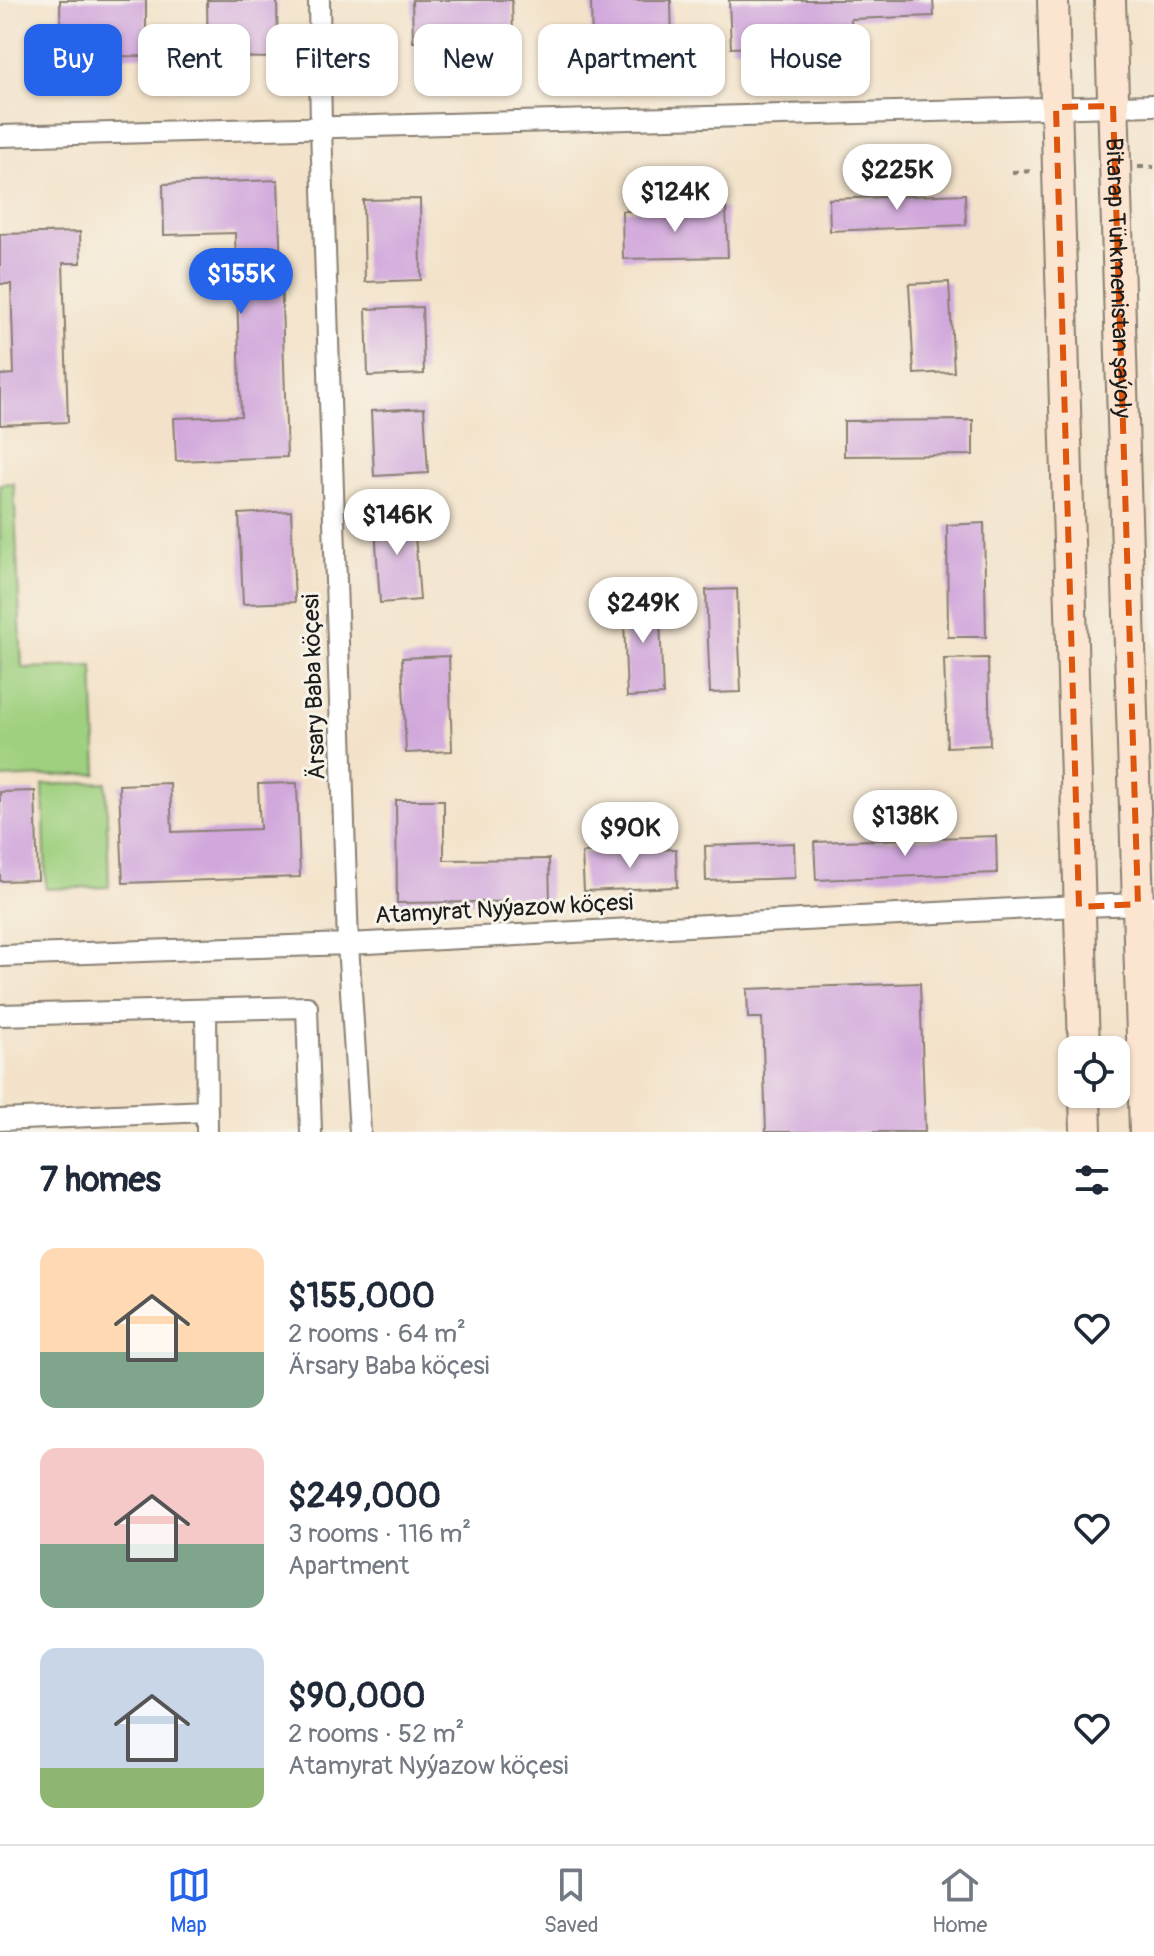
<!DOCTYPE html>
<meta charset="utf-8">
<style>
body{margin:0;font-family:Pangolin,sans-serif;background:#f6f6f7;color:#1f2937;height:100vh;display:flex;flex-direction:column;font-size:30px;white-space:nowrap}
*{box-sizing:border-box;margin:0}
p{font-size:26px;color:#747a83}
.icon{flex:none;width:44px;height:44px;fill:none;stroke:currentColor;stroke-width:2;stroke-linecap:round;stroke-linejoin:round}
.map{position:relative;height:1132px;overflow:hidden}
.side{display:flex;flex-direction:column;background:#fff;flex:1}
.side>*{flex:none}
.top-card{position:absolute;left:24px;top:24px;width:1106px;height:72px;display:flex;gap:16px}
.controls{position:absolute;left:1058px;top:1036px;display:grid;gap:16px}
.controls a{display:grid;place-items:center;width:72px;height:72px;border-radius:16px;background:#fff;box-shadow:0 2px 6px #0004;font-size:40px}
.price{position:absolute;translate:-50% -68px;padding:0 18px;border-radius:28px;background:#fff;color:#222;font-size:26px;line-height:52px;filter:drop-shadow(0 2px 4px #0008)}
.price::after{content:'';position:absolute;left:50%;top:48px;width:24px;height:18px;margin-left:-12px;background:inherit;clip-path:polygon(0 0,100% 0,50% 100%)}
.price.selected{background:#2563eb;color:#fff}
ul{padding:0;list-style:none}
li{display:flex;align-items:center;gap:24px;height:200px;padding:0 40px}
li span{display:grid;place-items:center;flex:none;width:224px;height:160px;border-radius:16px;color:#555}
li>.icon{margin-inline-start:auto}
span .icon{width:96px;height:96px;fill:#fffc;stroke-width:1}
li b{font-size:34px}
h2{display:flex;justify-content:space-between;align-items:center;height:96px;padding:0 40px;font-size:34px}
.pill{padding:0 28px;border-radius:16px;background:#fff;box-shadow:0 2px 6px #0004;font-size:28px;line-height:72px}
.pill.selected{background:#2563eb;color:#fff}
.dock{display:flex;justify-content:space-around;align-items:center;height:112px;border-top:2px solid #e0e1e3;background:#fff;font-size:22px;color:#747a83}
.dock a{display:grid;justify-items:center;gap:4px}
.dock .selected{color:#2563eb}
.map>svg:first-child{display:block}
.green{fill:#9fd07f;stroke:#5e764e;stroke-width:2}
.building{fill:#d1a8dc}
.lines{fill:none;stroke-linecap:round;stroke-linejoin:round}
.minor-casing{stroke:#887f72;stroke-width:24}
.secondary-casing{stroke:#887f72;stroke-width:34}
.path{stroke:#887f72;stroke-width:4;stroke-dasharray:6 6;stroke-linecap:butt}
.minor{stroke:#fff;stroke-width:20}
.secondary{stroke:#fce5d0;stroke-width:30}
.marked{fill:none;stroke:#de560d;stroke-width:6;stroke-dasharray:16 10;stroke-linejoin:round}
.labels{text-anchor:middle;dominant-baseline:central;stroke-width:6;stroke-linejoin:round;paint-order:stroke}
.street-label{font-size:24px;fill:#1c1c1c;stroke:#f7f3e8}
</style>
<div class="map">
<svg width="1154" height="1132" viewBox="0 0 1154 1132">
<rect width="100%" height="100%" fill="#f7f3e8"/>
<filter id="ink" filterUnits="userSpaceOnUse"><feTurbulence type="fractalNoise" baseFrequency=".0125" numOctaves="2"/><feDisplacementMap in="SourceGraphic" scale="16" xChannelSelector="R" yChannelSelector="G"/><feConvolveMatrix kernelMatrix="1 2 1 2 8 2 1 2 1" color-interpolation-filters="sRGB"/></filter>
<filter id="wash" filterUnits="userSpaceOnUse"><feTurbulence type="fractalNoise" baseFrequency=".006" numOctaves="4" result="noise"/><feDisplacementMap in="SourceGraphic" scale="32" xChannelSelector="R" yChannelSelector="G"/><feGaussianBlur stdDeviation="1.8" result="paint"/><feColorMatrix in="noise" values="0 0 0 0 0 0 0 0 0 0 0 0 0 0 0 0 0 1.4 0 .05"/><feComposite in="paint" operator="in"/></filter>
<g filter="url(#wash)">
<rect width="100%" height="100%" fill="#f3e2c9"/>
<path class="green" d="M14,483L22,668L93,666L97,774L0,778V484Z
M106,782L109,887L46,889L43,785Z"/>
<g id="blocks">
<path class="building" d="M60,0H146V56L61,57Z
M207,0H277L278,58L208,57Z
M412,0H512L513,39L413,42Z
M591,0H671L672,48L592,51Z
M729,0H933L934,16L851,19L852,44L731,48Z
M278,180L287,457L176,461L174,418L241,416L235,233L164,235L163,184Z
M965,194L966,225L830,231L829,199Z
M420,199L421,280L365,282L363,200Z
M726,208L728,257L623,259L622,211Z
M80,232L81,263H63L68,422L0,425V375L14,374L11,284H0V234Z
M949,282L954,372L914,374L909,284Z
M422,307L424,374L368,376L366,309Z
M424,408L428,473L374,476L371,411Z
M973,420V455L844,456V421Z
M413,510L420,600L380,603L374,513Z
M291,511L295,602L243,604L239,514Z
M984,523L986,637H948L947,525Z
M737,589L741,692L710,693L706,590Z
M659,593L663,695L627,697L623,594Z
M449,656L452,751L406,753L402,658Z
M988,658L990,745L947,747L944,659Z
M170,783L172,832L260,829L258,784L297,783L300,877L123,883L119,785Z
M35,791L38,880L0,881V792Z
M396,800H444V860L549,859L550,901L397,903Z
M996,836L997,873L816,880L814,842Z
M794,843L795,878L706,881L705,846Z
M676,849L677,887L584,891L582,853Z
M920,983L925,1132H766L762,1018H748L747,989Z"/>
</g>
</g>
<g filter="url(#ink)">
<use href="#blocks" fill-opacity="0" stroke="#887f72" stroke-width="2"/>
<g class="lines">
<defs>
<path id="minor" d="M319,0L321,128L348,944L360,1132
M0,136L1154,105
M0,956L348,944L1030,908L1138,904L1154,906
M206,1010L207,1132
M0,1015L307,1007L311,1132
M0,1120L207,1111"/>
<g id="secondary">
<path d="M1053,0L1084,1050"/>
<path id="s1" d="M1110,0L1145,1132"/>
<path d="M1085,1094L1086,1132"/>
</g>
</defs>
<use href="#minor" class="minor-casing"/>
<use href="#secondary" class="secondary-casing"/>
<path class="path" d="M1138,167H1154
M1012,172L1034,171"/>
<use href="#minor" class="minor"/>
<use href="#secondary" class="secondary"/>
</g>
</g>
<path class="marked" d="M1113,106L1138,904L1079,907L1056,107Z"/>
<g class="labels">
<g class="street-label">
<text stroke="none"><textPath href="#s1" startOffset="278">Bitarap Türkmenistan şaýoly</textPath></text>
<text transform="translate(314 687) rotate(-92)">Ärsary Baba köçesi</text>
<text transform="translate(504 909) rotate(-3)">Atamyrat Nyýazow köçesi</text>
</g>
</g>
</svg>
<div class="controls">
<a><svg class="icon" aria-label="locate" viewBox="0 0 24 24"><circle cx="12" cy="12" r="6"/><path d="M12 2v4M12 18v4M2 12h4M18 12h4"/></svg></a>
</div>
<b class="price" style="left:897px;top:212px">$225K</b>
<b class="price" style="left:675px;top:234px">$124K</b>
<b class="price selected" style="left:241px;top:316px">$155K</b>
<b class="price" style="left:397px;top:557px">$146K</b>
<b class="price" style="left:643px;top:645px">$249K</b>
<b class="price" style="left:905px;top:858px">$138K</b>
<b class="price" style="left:630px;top:870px">$90K</b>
<div class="top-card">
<a class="pill selected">Buy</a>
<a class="pill">Rent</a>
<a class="pill">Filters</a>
<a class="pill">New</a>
<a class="pill">Apartment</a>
<a class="pill">House</a>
</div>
</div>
<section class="side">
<h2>7 homes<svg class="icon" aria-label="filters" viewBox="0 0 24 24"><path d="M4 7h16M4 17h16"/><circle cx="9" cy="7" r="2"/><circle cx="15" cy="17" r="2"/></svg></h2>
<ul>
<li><span style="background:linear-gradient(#ffd9b3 65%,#7fa58c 0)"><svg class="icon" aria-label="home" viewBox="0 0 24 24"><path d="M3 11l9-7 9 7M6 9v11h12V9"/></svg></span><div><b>$155,000</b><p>2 rooms · 64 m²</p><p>Ärsary Baba köçesi</p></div><svg class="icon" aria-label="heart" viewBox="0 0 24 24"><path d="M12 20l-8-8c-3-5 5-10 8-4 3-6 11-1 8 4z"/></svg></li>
<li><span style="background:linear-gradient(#f6c9c9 60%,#7fa58c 0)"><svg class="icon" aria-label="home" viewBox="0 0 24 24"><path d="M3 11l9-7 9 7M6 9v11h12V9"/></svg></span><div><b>$249,000</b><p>3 rooms · 116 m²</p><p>Apartment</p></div><svg class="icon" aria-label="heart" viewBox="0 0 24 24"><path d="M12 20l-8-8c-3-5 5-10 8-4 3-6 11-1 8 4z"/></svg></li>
<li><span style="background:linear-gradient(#c9d6e8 75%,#8fb573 0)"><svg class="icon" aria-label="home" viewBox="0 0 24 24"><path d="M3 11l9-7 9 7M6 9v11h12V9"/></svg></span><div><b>$90,000</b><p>2 rooms · 52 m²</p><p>Atamyrat Nyýazow köçesi</p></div><svg class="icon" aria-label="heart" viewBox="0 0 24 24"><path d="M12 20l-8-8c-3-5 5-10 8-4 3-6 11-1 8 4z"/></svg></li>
</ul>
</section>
<nav class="dock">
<a class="selected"><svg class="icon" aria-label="map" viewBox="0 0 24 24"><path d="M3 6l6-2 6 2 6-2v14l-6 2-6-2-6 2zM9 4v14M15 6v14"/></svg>Map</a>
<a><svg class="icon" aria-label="saved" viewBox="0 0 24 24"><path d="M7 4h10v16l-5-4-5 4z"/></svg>Saved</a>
<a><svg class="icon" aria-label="home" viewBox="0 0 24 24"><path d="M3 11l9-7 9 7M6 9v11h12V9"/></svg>Home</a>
</nav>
